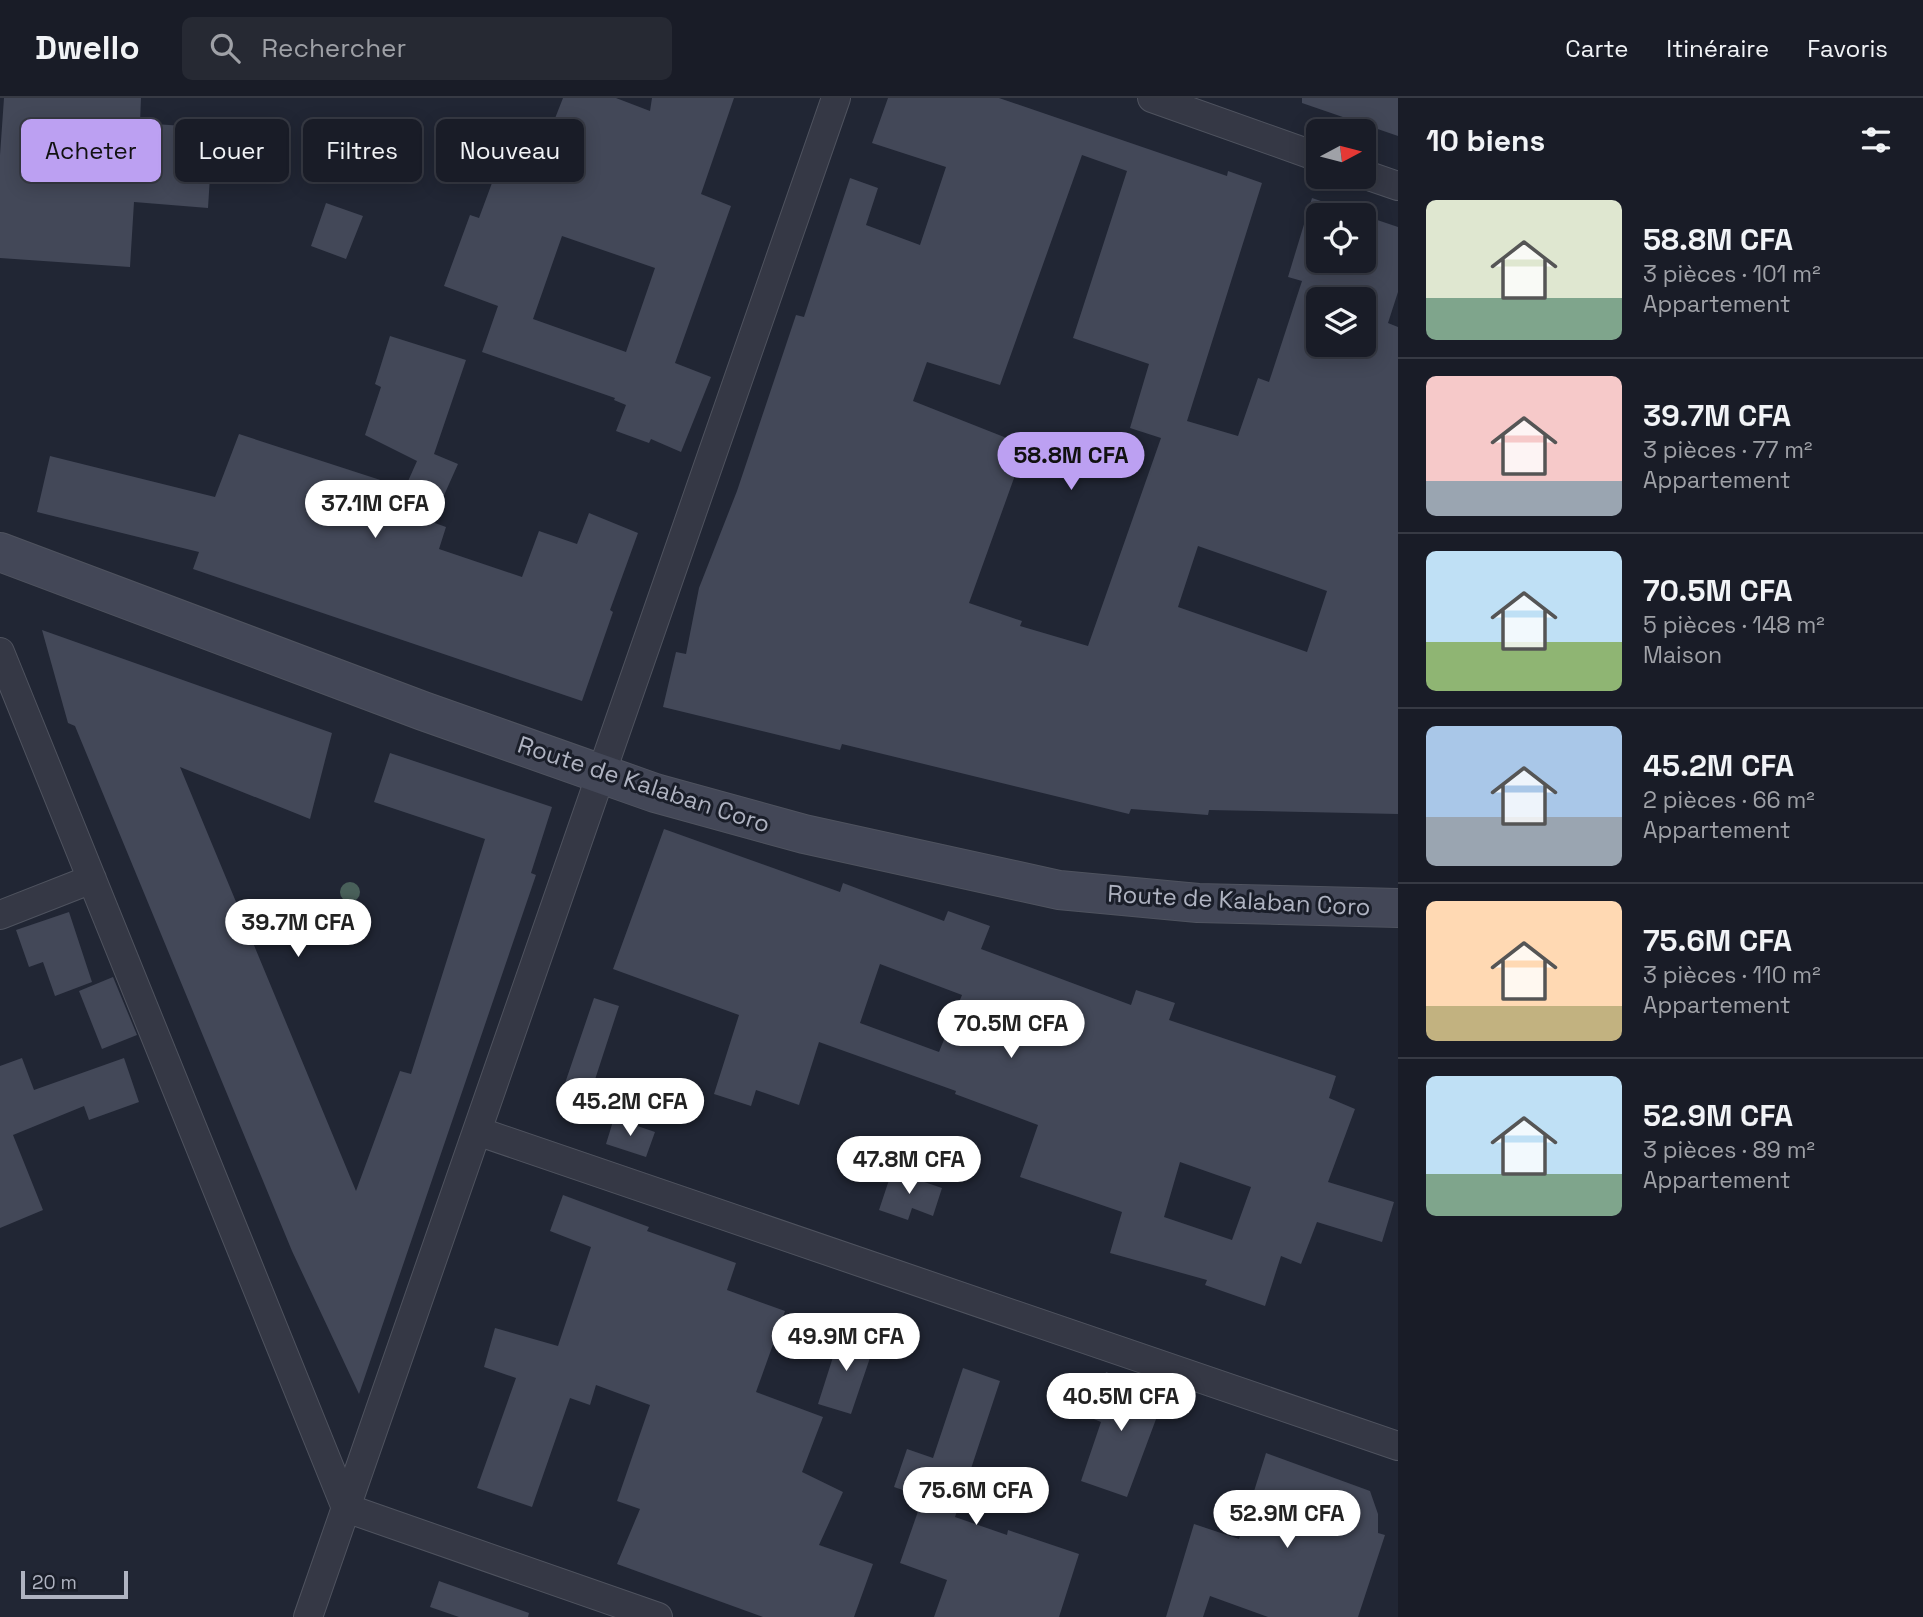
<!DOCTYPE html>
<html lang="fr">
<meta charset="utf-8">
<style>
body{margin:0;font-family:"Space Grotesk",sans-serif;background:#262933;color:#f1f3f6;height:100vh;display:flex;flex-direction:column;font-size:26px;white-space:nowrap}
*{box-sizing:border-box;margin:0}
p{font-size:23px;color:#9fa1a7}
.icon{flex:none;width:38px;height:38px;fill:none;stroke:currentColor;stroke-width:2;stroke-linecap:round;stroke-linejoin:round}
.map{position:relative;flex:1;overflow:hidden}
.drawer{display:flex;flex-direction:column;background:#191c27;width:525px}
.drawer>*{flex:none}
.guide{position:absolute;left:21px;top:21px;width:665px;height:63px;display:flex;gap:14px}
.needle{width:46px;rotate:83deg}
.buttons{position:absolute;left:1306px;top:21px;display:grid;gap:14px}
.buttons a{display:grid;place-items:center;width:70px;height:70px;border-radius:10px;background:#191c27;box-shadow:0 4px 18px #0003,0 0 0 2px #373a44;font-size:35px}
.scale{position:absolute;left:21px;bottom:18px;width:107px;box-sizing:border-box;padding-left:7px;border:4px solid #afb3c1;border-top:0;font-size:19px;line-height:24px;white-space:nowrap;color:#afb3c1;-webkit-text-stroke:5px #1a1e29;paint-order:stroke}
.price{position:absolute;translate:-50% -60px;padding:0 16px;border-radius:24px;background:#fff;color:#222;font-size:23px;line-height:46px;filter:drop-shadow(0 2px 4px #0008)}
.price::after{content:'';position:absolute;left:50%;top:42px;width:21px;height:16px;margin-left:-10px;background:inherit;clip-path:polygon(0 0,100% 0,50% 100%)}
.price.on{background:#bca0f2;color:#111}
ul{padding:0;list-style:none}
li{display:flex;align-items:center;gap:21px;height:175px;padding:0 28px}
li+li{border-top:2px solid #373a44}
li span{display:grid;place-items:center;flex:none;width:196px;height:140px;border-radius:10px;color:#555}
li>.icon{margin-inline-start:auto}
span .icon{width:84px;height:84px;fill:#fffc;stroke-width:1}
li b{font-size:30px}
h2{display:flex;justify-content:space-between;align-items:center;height:84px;padding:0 28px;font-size:30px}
.chip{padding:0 24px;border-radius:10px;background:#191c27;box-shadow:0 4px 18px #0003,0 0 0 2px #373a44;font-size:24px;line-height:63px}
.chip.on{background:#bca0f2;color:#111}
header{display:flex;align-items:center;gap:42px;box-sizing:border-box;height:98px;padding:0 35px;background:#191c27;border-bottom:2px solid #373a44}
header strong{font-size:33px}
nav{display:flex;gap:38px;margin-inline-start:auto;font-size:24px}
.search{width:490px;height:63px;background:#262933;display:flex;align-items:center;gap:18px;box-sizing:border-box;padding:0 24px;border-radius:10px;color:#9fa1a7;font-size:26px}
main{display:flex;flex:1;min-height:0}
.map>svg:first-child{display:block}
.building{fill:#434858;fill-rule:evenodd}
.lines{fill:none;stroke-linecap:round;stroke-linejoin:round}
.minor-casing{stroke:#4f535f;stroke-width:30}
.secondary-casing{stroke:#4f535f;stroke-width:40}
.minor{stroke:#353845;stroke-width:28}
.secondary{stroke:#434757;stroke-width:38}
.tree{fill:#49605a}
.labels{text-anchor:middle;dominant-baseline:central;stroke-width:6;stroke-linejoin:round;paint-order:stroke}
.street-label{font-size:24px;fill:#afb3c1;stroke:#1a1e29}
</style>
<header>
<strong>Dwello</strong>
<div class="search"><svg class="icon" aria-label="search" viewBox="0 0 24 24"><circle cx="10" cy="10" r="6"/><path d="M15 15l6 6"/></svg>Rechercher</div>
<nav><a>Carte</a><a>Itinéraire</a><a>Favoris</a></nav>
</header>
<main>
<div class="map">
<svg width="1398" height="1519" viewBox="0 0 1398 1519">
<rect width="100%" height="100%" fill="#212634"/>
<path class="building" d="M4,0H141L140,25L213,30L208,110L134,104L130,169L0,160V57Z
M563,0H616L650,13L652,0H734L701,96L731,108L675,265L711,279L681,354L651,341L649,345L616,333L626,307L614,302L615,300L482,254L498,208L444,188L470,117L479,120L499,66L532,79ZM562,138L655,170L626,254L533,221Z
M888,0H999L1227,78L1228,73L1262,85L1187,323L1238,338L1258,280L1269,284L1302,183L1288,179L1312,100L1398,129V194L1388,225L1398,229V716L1209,712L1208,717L1131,711L1129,716L842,646L840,652L663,609L676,554L686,556L699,490L737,393L796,217L804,219L850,80L878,90L866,127L920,147L946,69L872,45ZM1082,57L1127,73L1073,240L1149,266L1130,330L1161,340L1088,548L1020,528L1022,523L969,505L1022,358V346L913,303L927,264L1000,287ZM1318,117H1363V163H1318ZM1318,201H1363V247H1318ZM1198,448L1327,493L1307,554L1178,509Z
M1302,0H1398V38L1302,5Z
M326,105L363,118L346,161L311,148Z
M390,238L466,262L434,356L458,366L432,424L446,429L439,451L522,479L539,433L577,446L589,415L638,435L610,512L613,514L582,603L193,471L199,454L37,414L50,358L215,399L239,336L405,390L417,363L365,337L381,289L375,286Z
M42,532L332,635L310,721L180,669L356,1093L400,973L411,976L485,741L374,704L390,655L552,709L531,775L536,777L359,1296L292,1153L75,628L68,625Z
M664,731L840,794L843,785L944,823L948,813L990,828L981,851L1131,907L1136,892L1175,905L1169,922L1336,978L1329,1000L1355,1011L1328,1084L1394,1104L1382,1144L1317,1124L1301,1166L1281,1158L1265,1208L1205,1187L1207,1182L1110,1155L1122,1114L1020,1079L1038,1027L955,996L956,993L819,944L799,1007L756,992L751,1008L714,996L739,917L613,871ZM880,866L962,897L939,954L860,925ZM1180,1064L1251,1089L1232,1142L1164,1119Z
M69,814L92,884L55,898L43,864L29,869L16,832Z
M113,879L137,937L102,951L79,893Z
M594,900L619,908L587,1006L561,997Z
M22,960L34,992L124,960L139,1004L89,1022L84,1008L13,1037L43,1112L0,1130V968Z
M614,1020L655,1034L646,1059L606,1046Z
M892,1073L942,1090L933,1118L912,1110L908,1122L879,1112Z
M563,1097L649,1129L647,1133L736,1165L727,1192L785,1213L756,1294L823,1319L802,1374L843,1394L819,1447L873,1466L854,1519H763L617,1466L640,1411L617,1403L650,1307L596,1287L590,1307L570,1300L532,1409L477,1390L516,1280L484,1269L495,1230L558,1248L591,1149L550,1133Z
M841,1234L875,1245L851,1316L818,1306Z
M963,1270L1000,1283L955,1419L1007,1437L1008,1432L1079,1456L1059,1519H934L947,1482L900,1465L923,1399L894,1389L907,1351L933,1360Z
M1106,1274L1133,1284L1132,1286L1165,1297L1127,1399L1081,1383L1101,1324L1089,1319Z
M1266,1355L1370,1393L1378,1416V1435L1385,1437L1358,1519H1268L1210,1498L1203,1519H1166L1194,1426L1239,1441Z
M439,1483L529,1515L528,1519H459L430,1509Z"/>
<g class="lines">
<defs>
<path id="minor" d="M1152,0L1318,59
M1363,76L1398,88
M0,554L346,1410L658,1519
M0,817L92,781
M477,1033L1398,1348
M308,1519L836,0"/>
<path id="secondary" d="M0,454L423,613L655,695L804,736L1059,792L1198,805L1398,810"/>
</defs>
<use href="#minor" class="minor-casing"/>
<use href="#secondary" class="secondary-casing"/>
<use href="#minor" class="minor"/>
<use href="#secondary" class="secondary"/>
</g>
<circle class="tree" cx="350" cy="794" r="10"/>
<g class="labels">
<g class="street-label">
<text transform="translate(644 686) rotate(18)">Route de Kalaban Coro</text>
<text transform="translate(1239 802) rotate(3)">Route de Kalaban Coro</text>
</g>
</g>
</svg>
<div class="buttons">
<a><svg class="needle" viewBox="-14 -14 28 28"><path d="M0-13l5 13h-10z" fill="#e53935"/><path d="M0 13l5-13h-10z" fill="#9fa1a7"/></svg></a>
<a><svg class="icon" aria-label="locate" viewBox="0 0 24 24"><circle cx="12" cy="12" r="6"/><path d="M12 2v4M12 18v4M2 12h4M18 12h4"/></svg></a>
<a><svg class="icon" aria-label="layers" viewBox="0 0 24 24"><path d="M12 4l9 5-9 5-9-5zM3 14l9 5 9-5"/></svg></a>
</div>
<div class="scale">20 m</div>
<b class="price on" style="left:1071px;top:394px">58.8M CFA</b>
<b class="price" style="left:375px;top:442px">37.1M CFA</b>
<b class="price" style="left:298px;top:861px">39.7M CFA</b>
<b class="price" style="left:1011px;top:962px">70.5M CFA</b>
<b class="price" style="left:630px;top:1040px">45.2M CFA</b>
<b class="price" style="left:909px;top:1098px">47.8M CFA</b>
<b class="price" style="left:846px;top:1275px">49.9M CFA</b>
<b class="price" style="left:1121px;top:1335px">40.5M CFA</b>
<b class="price" style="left:976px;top:1429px">75.6M CFA</b>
<b class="price" style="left:1287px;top:1452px">52.9M CFA</b>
<div class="guide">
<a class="chip on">Acheter</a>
<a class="chip">Louer</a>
<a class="chip">Filtres</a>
<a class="chip">Nouveau</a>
</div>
</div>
<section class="drawer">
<h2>10 biens<svg class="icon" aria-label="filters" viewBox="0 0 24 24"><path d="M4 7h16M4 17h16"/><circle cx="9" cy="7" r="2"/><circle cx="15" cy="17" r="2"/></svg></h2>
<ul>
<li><span style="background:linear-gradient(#dfe7d0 70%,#7fa58c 0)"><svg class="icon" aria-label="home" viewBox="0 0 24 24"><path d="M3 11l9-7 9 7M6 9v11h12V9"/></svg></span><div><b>58.8M CFA</b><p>3 pièces · 101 m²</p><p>Appartement</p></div></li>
<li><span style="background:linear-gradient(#f6c9c9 75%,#9aa5b1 0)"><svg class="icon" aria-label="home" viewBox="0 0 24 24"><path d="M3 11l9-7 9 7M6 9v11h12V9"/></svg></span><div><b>39.7M CFA</b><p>3 pièces · 77 m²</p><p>Appartement</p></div></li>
<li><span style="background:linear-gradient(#bfe0f5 65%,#8fb573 0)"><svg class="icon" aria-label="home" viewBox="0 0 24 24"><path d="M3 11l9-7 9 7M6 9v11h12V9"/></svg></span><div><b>70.5M CFA</b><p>5 pièces · 148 m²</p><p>Maison</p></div></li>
<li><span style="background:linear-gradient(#a9c7e8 65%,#9aa5b1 0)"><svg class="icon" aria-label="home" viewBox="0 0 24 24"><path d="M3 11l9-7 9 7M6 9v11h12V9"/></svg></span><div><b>45.2M CFA</b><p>2 pièces · 66 m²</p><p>Appartement</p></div></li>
<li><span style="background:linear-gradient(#ffd9b3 75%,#c2b280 0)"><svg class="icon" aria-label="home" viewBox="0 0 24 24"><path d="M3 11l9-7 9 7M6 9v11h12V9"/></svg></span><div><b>75.6M CFA</b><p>3 pièces · 110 m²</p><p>Appartement</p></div></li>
<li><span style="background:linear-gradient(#bfe0f5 70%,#7fa58c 0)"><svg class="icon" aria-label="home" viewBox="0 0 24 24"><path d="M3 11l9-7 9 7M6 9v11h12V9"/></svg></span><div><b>52.9M CFA</b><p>3 pièces · 89 m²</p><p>Appartement</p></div></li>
</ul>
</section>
</main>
